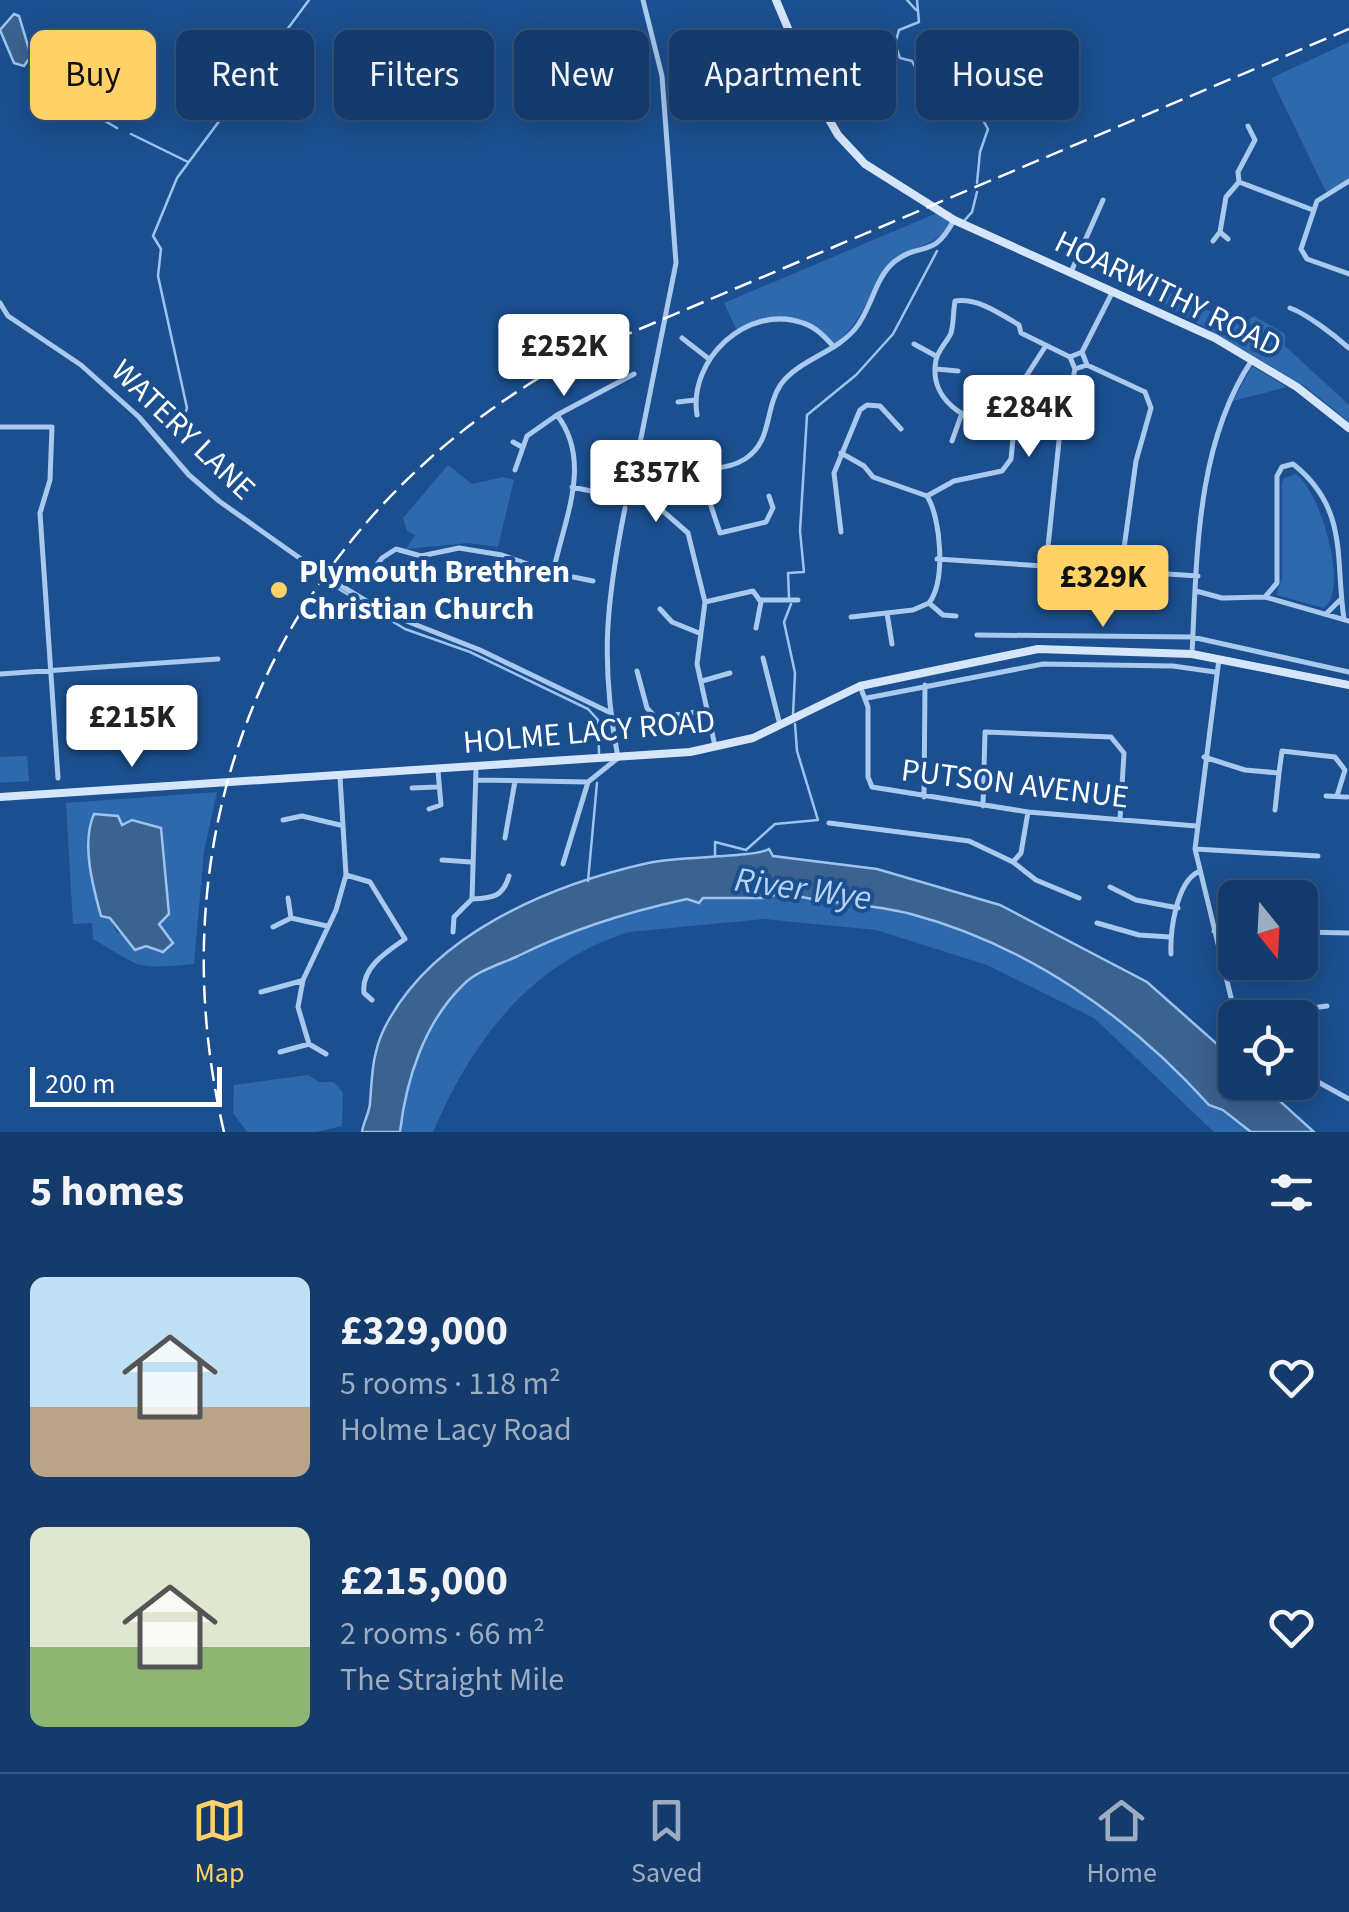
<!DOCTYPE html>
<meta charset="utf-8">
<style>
body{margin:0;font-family:"Source Sans 3",sans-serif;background:#1d4271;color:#f1f3f6;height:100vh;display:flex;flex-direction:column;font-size:38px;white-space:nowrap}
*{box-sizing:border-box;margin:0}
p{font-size:32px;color:#9dadc1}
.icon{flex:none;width:55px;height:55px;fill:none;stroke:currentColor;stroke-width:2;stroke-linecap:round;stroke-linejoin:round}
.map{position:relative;height:1132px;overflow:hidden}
.drawer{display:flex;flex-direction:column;background:#143b6b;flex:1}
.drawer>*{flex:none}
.hud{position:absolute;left:30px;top:30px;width:1290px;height:90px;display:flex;gap:20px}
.needle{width:65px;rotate:162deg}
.tools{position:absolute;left:1218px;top:880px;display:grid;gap:20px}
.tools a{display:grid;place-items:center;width:100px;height:100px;border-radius:15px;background:#143b6b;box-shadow:0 5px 25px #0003,0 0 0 2px #33557e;font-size:50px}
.scale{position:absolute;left:30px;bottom:25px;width:192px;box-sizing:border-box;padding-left:10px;border:5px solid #fff;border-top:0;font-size:28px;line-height:35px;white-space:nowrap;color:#fff;-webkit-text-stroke:8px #1b4f8f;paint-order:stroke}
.price{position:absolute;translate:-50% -85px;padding:0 22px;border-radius:10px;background:#fff;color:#222;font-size:32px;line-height:65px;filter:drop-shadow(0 2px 5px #0008)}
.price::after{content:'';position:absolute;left:50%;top:60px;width:30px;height:22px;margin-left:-15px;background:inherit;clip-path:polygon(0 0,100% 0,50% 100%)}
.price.active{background:#ffd166;color:#111}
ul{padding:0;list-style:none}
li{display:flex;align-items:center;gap:30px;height:250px;padding:0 30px}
li span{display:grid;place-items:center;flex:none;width:280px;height:200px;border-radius:15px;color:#555}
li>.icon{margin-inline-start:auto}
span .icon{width:120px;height:120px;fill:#fffc;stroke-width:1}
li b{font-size:42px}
h2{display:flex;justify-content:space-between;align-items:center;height:120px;padding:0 30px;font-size:42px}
.tag{padding:0 35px;border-radius:15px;background:#143b6b;box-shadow:0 5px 25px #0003,0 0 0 2px #33557e;font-size:35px;line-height:90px}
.tag.active{background:#ffd166;color:#111}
.menu{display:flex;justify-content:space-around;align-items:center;height:140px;border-top:2px solid #33557e;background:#143b6b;font-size:28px;color:#9dadc1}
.menu a{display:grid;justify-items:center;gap:5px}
.menu .active{color:#ffd166}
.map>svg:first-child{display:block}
.green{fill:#2e69ad;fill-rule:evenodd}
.water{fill:#3c6290;stroke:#9cc4f0;stroke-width:2.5}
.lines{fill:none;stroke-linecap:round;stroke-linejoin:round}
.stream{stroke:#9cc4f0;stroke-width:2.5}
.street{stroke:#a9c9ee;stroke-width:5}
.secondary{stroke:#d6e6fa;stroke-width:8}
.rail{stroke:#fff;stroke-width:2.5;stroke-dasharray:18 8;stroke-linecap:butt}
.poi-dot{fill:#ffd166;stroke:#1b4f8f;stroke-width:4}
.labels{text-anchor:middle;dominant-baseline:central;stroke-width:8;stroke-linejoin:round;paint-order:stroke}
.street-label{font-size:32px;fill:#fff;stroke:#1b4f8f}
.poi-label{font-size:32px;font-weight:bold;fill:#fff;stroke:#1b4f8f;text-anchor:start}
.water-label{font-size:35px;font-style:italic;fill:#b5d3f5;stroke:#1b4f8f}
</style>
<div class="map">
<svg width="1349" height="1132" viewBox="0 0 1349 1132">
<rect width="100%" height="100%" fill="#1b4f8f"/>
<path class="green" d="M1349,42V183L1326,192L1271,78Z
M937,213L954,220C931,253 910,243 892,264C868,291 864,321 833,347C801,316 777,318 737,331L724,303Z
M1159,288L1242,326L1254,316L1285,334V346L1349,405V422L1306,387L1161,302Z
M1252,366L1287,387L1233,401Z
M448,465L472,484L503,477L514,480L498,547L468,543L406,549L415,535L407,531L403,518Z
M1296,474C1322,494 1349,591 1324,608L1276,595L1282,578V484L1284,478Z
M27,756L29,781L0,783V757Z
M217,792L204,851L194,964C134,969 144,969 93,939L92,923L73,924L66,803ZM94,814L121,825L161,828L169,914L159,923L117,933L110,918L101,916C93,887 81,842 94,814Z
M783,893C825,904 869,903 911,914C1027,945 1129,1016 1209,1105L1223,1110L1251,1132H1214L1094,1018L987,965L876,930L764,919L629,932C530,963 472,1041 433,1132H400C406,1079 424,1026 462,986C475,972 500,965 516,957C570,931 624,910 683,900C716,894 750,901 783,893Z
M308,1075L319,1082H334L343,1093L342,1126L316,1132H247L233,1113L234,1085Z"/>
<path class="water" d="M14,14L19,16L31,56L24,66L14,63L0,30Z
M94,814L118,816L122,825L132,820L161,828L169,914L159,924L173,943L163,952L146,946L135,950L110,918L101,916C93,887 81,843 94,814Z
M769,849L773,856L877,869L1000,905L1147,982L1235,1060V1082L1260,1083L1314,1132H1251L1223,1110L1209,1105C1129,1016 1027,945 911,914C868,903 825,904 783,893L763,898H703L699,903L687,899C627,912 572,929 518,956C501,964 476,971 463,985C424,1023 406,1080 400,1132H362C363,1123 370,1111 370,1103C372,1078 372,1054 384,1029C431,934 550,885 648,863C677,856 753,858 769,849Z"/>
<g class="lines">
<path class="stream" d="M907,0L916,10
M917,0L919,22L899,30L895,44L900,58L912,61L922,80L935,81L945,75L976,94V108L988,129L980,152L977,183
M29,62L45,86L117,128
M131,134L188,162
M964,221L972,212L977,192
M178,436L187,408L158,276L161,249L153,236L177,178L309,0
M332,585L405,629L470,652L588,709L598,720L599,753
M789,597L788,573L804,572L800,531L807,415L856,375L893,334L937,251
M791,604L784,622L795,673L793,715
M715,856V842L746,850L775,824L818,820L797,751L795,724
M588,881L597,783"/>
<path class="street" d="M1349,181L1317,201L1301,249L1307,259L1349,274
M1239,182L1238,172L1255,140L1248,126
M1228,239L1220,232L1226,197L1239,182L1313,210
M1213,241L1220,232
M1071,272L1103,200
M0,303L8,316L81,365L139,417L189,475L219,501L325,576L386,613L480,650L609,712
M1290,308C1307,314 1334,335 1349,348
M682,338L709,359
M914,344L936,356
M1082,352L1087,365L1075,369L1070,357L1082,352L1113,291
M1087,365L1145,392L1151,408L1136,461L1121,570
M936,369L958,371
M678,402L695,400
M557,415L634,374
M697,415C688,360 747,303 803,323C816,327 825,337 834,347
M0,427H52L50,480L40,513L58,778
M1014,427C978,428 927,406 936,360C938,350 947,342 951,333C954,322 953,312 955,301C978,298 999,313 1019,325L1021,333L1070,357
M952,441L961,416
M513,442L522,447
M841,453L864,466L873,477L927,496C941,518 946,581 929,603L913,610L851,617
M670,460C696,466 721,474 745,459C773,441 764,409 781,384C800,359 835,353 855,329C872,309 874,279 894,262C922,240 932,261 954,220
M711,468L708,497L720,533L766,522L773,508L769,496
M515,470L527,436L557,415C593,462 564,519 553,573L593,581
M572,487L656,505L688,533L705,602L697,664L715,746
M927,496L954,481L1002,471L1011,459L1018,389L1045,347
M629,498L676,263L662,76L643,0
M841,532L834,473L860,410L867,405L880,406L901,429
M937,559L1198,576
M1046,566L1059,441L1075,369
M368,577L382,558L396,549L421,556L459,548L502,555L553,573
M1196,591L1222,598L1265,597L1349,621
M1265,597L1277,583V476L1282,467L1293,464C1349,508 1335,560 1344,619
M760,600H798
M705,602L753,591L761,602L756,628
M929,603L943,615L956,616
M660,609L672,622L699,633
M887,613L892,644
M1327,613L1341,599
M977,635L1192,637L1349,672
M1192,654C1197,555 1196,444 1252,360
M763,658L780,725
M1219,659L1195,849L1236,1018
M637,671L647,708L656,718L708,710
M0,674L218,659
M702,681L730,673
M860,686L868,707V777L872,787L1028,812L1196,826
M867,698L1043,664L1173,666L1215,672
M1204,757L1245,770L1279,773L1282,751L1335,757L1345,770L1337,796
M476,780L588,782L618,758C600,662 606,603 625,508
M412,788L437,787
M1326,796L1347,797
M924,797L925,685
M983,806L985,732L1111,737L1124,753L1120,819
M429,809L441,805L438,771
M1275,810L1279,773
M283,820L302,816L340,825
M829,823L969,841L1013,862L1036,880L1079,898
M505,838L515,781
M1195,849L1318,856
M442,860L471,862
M1013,862L1021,853L1028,812
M563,864L588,782
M346,875L370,882L405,939C386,952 361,968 364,993L372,1000
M1110,887L1136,900L1178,908
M288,898L291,918L327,926
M472,899C493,898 503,897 509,876
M1097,923L1139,935L1170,937
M273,927L291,918
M1214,931H1235
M453,932L454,917L472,899L476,769
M1300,932L1349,933
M1171,954C1170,932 1176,883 1198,872
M261,992L301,981
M1237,1018L1327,1006
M309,1044L298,1007L303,980L336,910L346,875L340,777
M280,1052L309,1044L326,1054
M1300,1072L1349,1099"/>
<path class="secondary" d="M776,0L819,102L838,135L865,164L954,220L1215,338L1297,387L1349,428
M0,797L690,752L753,738L860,686L1038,649L1192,654L1349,685"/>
<path class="rail" d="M224,1132C148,808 290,507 583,353L1349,29"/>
</g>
<circle class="poi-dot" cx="279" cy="590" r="10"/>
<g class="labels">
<g class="street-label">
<text transform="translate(1168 294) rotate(26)">HOARWITHY ROAD</text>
<text transform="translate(183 430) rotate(44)">WATERY LANE</text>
<text transform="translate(589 732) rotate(-5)">HOLME LACY ROAD</text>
<text transform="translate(1015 784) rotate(7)">PUTSON AVENUE</text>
</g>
<g class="poi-label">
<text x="299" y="572">Plymouth Brethren<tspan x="299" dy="37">Christian Church</tspan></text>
</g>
<g class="water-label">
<text transform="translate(803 889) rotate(8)">River Wye</text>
</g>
</g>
</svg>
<div class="tools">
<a><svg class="needle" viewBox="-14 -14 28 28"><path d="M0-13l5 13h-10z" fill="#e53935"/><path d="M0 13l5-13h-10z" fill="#9dadc1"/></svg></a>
<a><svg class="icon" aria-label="locate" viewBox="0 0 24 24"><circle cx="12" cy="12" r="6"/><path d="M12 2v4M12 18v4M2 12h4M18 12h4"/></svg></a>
</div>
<div class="scale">200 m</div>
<b class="price" style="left:564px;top:399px">£252K</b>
<b class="price" style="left:1029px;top:460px">£284K</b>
<b class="price" style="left:656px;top:525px">£357K</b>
<b class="price active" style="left:1103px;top:630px">£329K</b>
<b class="price" style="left:132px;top:770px">£215K</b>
<div class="hud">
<a class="tag active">Buy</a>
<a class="tag">Rent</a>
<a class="tag">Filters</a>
<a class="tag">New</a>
<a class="tag">Apartment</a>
<a class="tag">House</a>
</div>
</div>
<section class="drawer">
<h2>5 homes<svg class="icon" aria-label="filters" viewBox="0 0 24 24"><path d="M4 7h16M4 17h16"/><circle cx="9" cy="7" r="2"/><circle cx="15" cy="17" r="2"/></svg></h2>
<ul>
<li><span style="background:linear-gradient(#bfe0f5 65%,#b9a48a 0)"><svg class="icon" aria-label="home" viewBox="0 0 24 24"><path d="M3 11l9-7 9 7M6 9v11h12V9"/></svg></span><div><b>£329,000</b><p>5 rooms · 118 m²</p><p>Holme Lacy Road</p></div><svg class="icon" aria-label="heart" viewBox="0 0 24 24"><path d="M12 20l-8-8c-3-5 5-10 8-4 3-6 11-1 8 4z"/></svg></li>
<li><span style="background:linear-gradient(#dfe7d0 60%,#8fb573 0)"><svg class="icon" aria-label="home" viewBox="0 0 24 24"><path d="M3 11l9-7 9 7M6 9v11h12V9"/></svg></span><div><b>£215,000</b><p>2 rooms · 66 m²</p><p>The Straight Mile</p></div><svg class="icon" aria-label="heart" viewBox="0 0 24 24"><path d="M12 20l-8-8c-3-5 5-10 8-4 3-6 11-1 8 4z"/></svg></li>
</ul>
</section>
<nav class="menu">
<a class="active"><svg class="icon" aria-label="map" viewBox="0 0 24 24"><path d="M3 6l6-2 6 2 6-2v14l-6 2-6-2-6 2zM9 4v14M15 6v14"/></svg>Map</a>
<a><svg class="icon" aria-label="saved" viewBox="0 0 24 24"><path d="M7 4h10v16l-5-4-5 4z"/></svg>Saved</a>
<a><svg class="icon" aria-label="home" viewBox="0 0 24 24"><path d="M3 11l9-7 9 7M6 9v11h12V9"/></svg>Home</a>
</nav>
